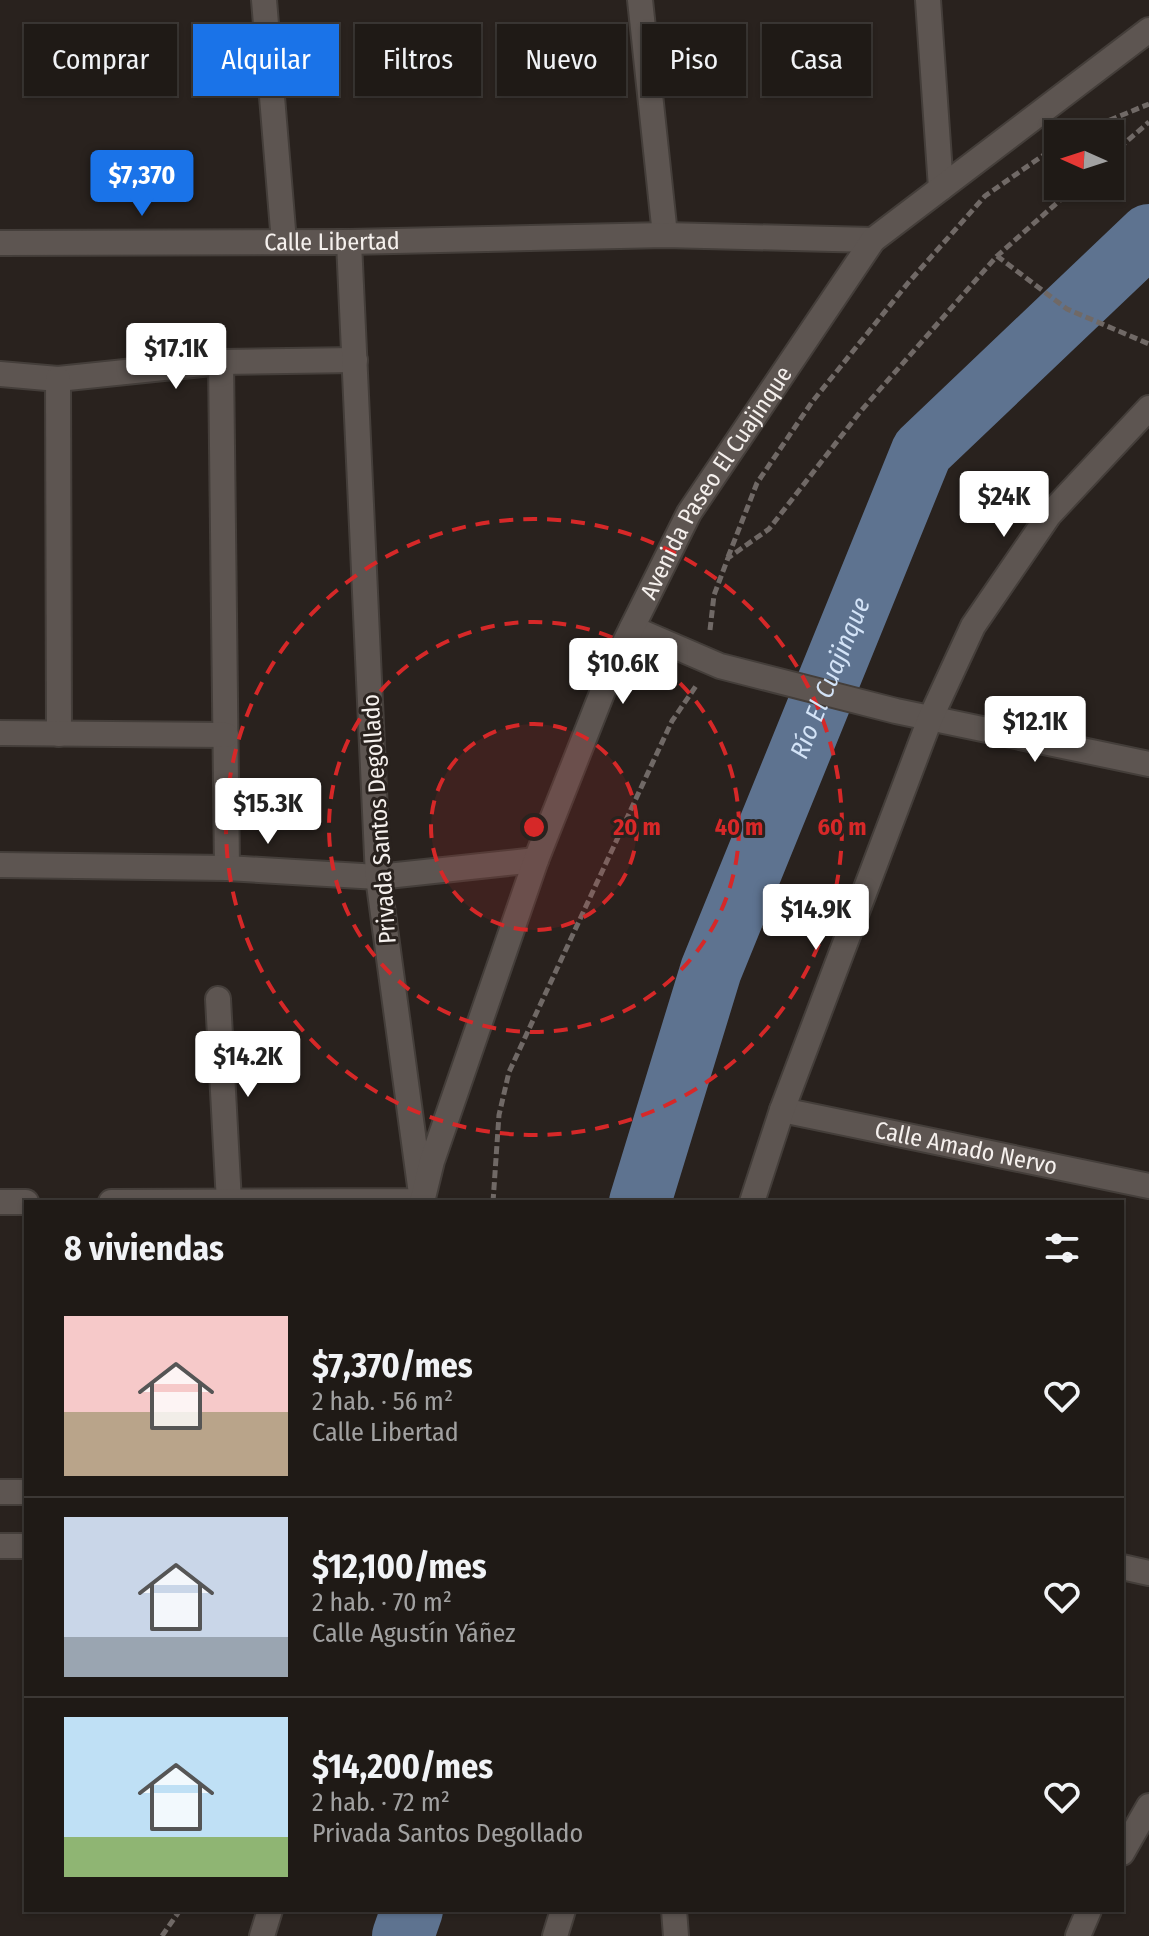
<!DOCTYPE html>
<html lang="es">
<meta charset="utf-8">
<style>
body{margin:0;font-family:"Fira Sans Condensed",sans-serif;background:#27231f;color:#f1f3f6;height:100vh;display:flex;flex-direction:column;font-size:30px;white-space:nowrap}
*{box-sizing:border-box;margin:0}
p{font-size:26px;color:#a1a1a1}
.icon{flex:none;width:44px;height:44px;fill:none;stroke:currentColor;stroke-width:2;stroke-linecap:round;stroke-linejoin:round}
.map{position:relative;flex:1;overflow:hidden}
.panel{position:absolute;left:24px;top:1200px;width:1100px;height:712px;display:flex;flex-direction:column;background:#1f1a16;border-radius:0px;box-shadow:0 2px 6px #0004,0 0 0 2px #3c3835}
.panel>*{flex:none}
.top-card{position:absolute;left:24px;top:24px;width:1102px;height:72px;display:flex;gap:16px}
.needle{width:52px;rotate:273deg}
.fabs{position:absolute;left:1044px;top:120px;display:grid;gap:16px}
.fabs a{display:grid;place-items:center;width:80px;height:80px;border-radius:0px;background:#1f1a16;box-shadow:0 2px 6px #0004,0 0 0 2px #3c3835;font-size:40px}
.price{position:absolute;translate:-50% -68px;padding:0 18px;border-radius:8px;background:#fff;color:#222;font-size:26px;line-height:52px;filter:drop-shadow(0 2px 4px #0008)}
.price::after{content:'';position:absolute;left:50%;top:48px;width:24px;height:18px;margin-left:-12px;background:inherit;clip-path:polygon(0 0,100% 0,50% 100%)}
.price.active{background:#1a73e8;color:#fff}
ul{padding:0;list-style:none}
li{display:flex;align-items:center;gap:24px;height:200px;padding:0 40px}
li+li{border-top:2px solid #3c3835}
li span{display:grid;place-items:center;flex:none;width:224px;height:160px;border-radius:0px;color:#555}
li>.icon{margin-inline-start:auto}
span .icon{width:96px;height:96px;fill:#fffc;stroke-width:1}
li b{font-size:34px}
h2{display:flex;justify-content:space-between;align-items:center;height:96px;padding:0 40px;font-size:34px}
.chip{padding:0 28px;border-radius:0px;background:#1f1a16;box-shadow:0 2px 6px #0004,0 0 0 2px #3c3835;font-size:28px;line-height:72px}
.chip.active{background:#1a73e8;color:#fff}
.map>svg:first-child{display:block}
.lines{fill:none;stroke-linecap:round;stroke-linejoin:round}
.river{stroke:#5e7390;stroke-width:62}
.minor-casing{stroke:#443e3a;stroke-width:28}
.tertiary-casing{stroke:#443e3a;stroke-width:28}
.path{stroke:#706966;stroke-width:5;stroke-dasharray:8 4;stroke-linecap:butt}
.minor{stroke:#5d5551;stroke-width:24}
.tertiary{stroke:#5d5551;stroke-width:24}
.ring{fill:none;stroke:#d62828;stroke-width:4;stroke-dasharray:14 10}
.labels{text-anchor:middle;dominant-baseline:central;stroke-width:6;stroke-linejoin:round;paint-order:stroke}
.street-label{font-size:24px;fill:#f5f0ed;stroke:#29221e}
.water-label{font-size:26px;font-style:italic;fill:#d3e3f7;stroke:#29221e}
.centre{fill:#d62828;stroke:#29221e;stroke-width:4}
.ring-label{font-size:24px;text-anchor:middle;font-weight:bold;fill:#d62828;stroke:#29221e;stroke-width:6;stroke-linejoin:round;paint-order:stroke}
</style>
<div class="map">
<svg width="1149" height="1936" viewBox="0 0 1149 1936">
<rect width="100%" height="100%" fill="#29221e"/>
<g class="lines">
<g class="river">
<path id="s1" d="M640,1202L711,970L922,451L1149,235"/>
<path d="M403,1936L412,1910"/>
</g>
<defs>
<g id="minor">
<path d="M264,0L284,242"/>
<path d="M640,0L665,235"/>
<path d="M928,0L941,188"/>
<path id="s2" d="M0,243L349,242L665,235L873,240"/>
<path d="M221,362L227,868"/>
<path d="M0,374L58,379L221,362L355,360"/>
<path d="M58,379L59,734"/>
<path d="M632,628L720,666L896,711L1149,764"/>
<path d="M0,733L226,735"/>
<path d="M0,865L227,868L378,877L536,860"/>
<path d="M218,999L229,1202"/>
<path id="s3" d="M782,1110L1149,1186"/>
<path d="M0,1202H26"/>
<path d="M111,1202L422,1201L378,877L349,242"/>
<path id="s4" d="M422,1202L432,1161L536,860L612,668L689,513L873,240L1149,30"/>
<path d="M0,1492H26"/>
<path d="M0,1546H26"/>
<path d="M1122,1567L1149,1573"/>
<path d="M1122,1853L1149,1806"/>
<path d="M674,1910L676,1936"/>
<path d="M262,1936L270,1910"/>
<path d="M1078,1936L1089,1910"/>
</g>
<path id="tertiary" d="M752,1202L782,1110L930,719L973,626L1049,515L1149,408
M555,1936L563,1910"/>
</defs>
<use href="#minor" class="minor-casing"/>
<use href="#tertiary" class="tertiary-casing"/>
<path class="path" d="M1076,134L1149,104
M1110,156L1149,122
M997,256L1067,309L1149,344
M728,557L757,483L812,402L908,283L985,196L1058,145
M710,630L714,595L728,558L769,529L860,412L997,256L1076,186
M493,1202L499,1115L509,1072L672,721L696,686
M162,1936L180,1910"/>
<use href="#minor" class="minor"/>
<use href="#tertiary" class="tertiary"/>
</g>
<circle cx="534" cy="827" r="103" fill="#d62828" fill-opacity=".12"/>
<g class="ring">
<circle cx="534" cy="827" r="103"/>
<circle cx="534" cy="827" r="205"/>
<circle cx="534" cy="827" r="308"/>
</g>
<g class="labels">
<g class="street-label">
<text stroke="none"><textPath href="#s2" startOffset="332">Calle Libertad</textPath></text>
<text stroke="none"><textPath href="#s4" startOffset="780">Avenida Paseo El Cuajinque</textPath></text>
<text transform="translate(379 819) rotate(-94)">Privada Santos Degollado</text>
<text stroke="none"><textPath href="#s3" startOffset="188">Calle Amado Nervo</textPath></text>
</g>
<g class="water-label">
<text stroke="none"><textPath href="#s1" startOffset="558">Río El Cuajinque</textPath></text>
</g>
</g>
<circle cx="534" cy="827" r="12" class="centre"/>
<g class="ring-label">
<text x="637" y="835">20 m</text>
<text x="739" y="835">40 m</text>
<text x="842" y="835">60 m</text>
</g>
</svg>
<div class="fabs">
<a><svg class="needle" viewBox="-14 -14 28 28"><path d="M0-13l5 13h-10z" fill="#e53935"/><path d="M0 13l5-13h-10z" fill="#a1a1a1"/></svg></a>
</div>
<b class="price active" style="left:142px;top:218px">$7,370</b>
<b class="price" style="left:176px;top:391px">$17.1K</b>
<b class="price" style="left:1004px;top:539px">$24K</b>
<b class="price" style="left:623px;top:706px">$10.6K</b>
<b class="price" style="left:1035px;top:764px">$12.1K</b>
<b class="price" style="left:268px;top:846px">$15.3K</b>
<b class="price" style="left:816px;top:952px">$14.9K</b>
<b class="price" style="left:248px;top:1099px">$14.2K</b>
<div class="top-card">
<a class="chip">Comprar</a>
<a class="chip active">Alquilar</a>
<a class="chip">Filtros</a>
<a class="chip">Nuevo</a>
<a class="chip">Piso</a>
<a class="chip">Casa</a>
</div>
<section class="panel">
<h2>8 viviendas<svg class="icon" aria-label="filters" viewBox="0 0 24 24"><path d="M4 7h16M4 17h16"/><circle cx="9" cy="7" r="2"/><circle cx="15" cy="17" r="2"/></svg></h2>
<ul>
<li><span style="background:linear-gradient(#f6c9c9 60%,#b9a48a 0)"><svg class="icon" aria-label="home" viewBox="0 0 24 24"><path d="M3 11l9-7 9 7M6 9v11h12V9"/></svg></span><div><b>$7,370/mes</b><p>2 hab. · 56 m²</p><p>Calle Libertad</p></div><svg class="icon" aria-label="heart" viewBox="0 0 24 24"><path d="M12 20l-8-8c-3-5 5-10 8-4 3-6 11-1 8 4z"/></svg></li>
<li><span style="background:linear-gradient(#c9d6e8 75%,#9aa5b1 0)"><svg class="icon" aria-label="home" viewBox="0 0 24 24"><path d="M3 11l9-7 9 7M6 9v11h12V9"/></svg></span><div><b>$12,100/mes</b><p>2 hab. · 70 m²</p><p>Calle Agustín Yáñez</p></div><svg class="icon" aria-label="heart" viewBox="0 0 24 24"><path d="M12 20l-8-8c-3-5 5-10 8-4 3-6 11-1 8 4z"/></svg></li>
<li><span style="background:linear-gradient(#bfe0f5 75%,#8fb573 0)"><svg class="icon" aria-label="home" viewBox="0 0 24 24"><path d="M3 11l9-7 9 7M6 9v11h12V9"/></svg></span><div><b>$14,200/mes</b><p>2 hab. · 72 m²</p><p>Privada Santos Degollado</p></div><svg class="icon" aria-label="heart" viewBox="0 0 24 24"><path d="M12 20l-8-8c-3-5 5-10 8-4 3-6 11-1 8 4z"/></svg></li>
</ul>
</section>
</div>
